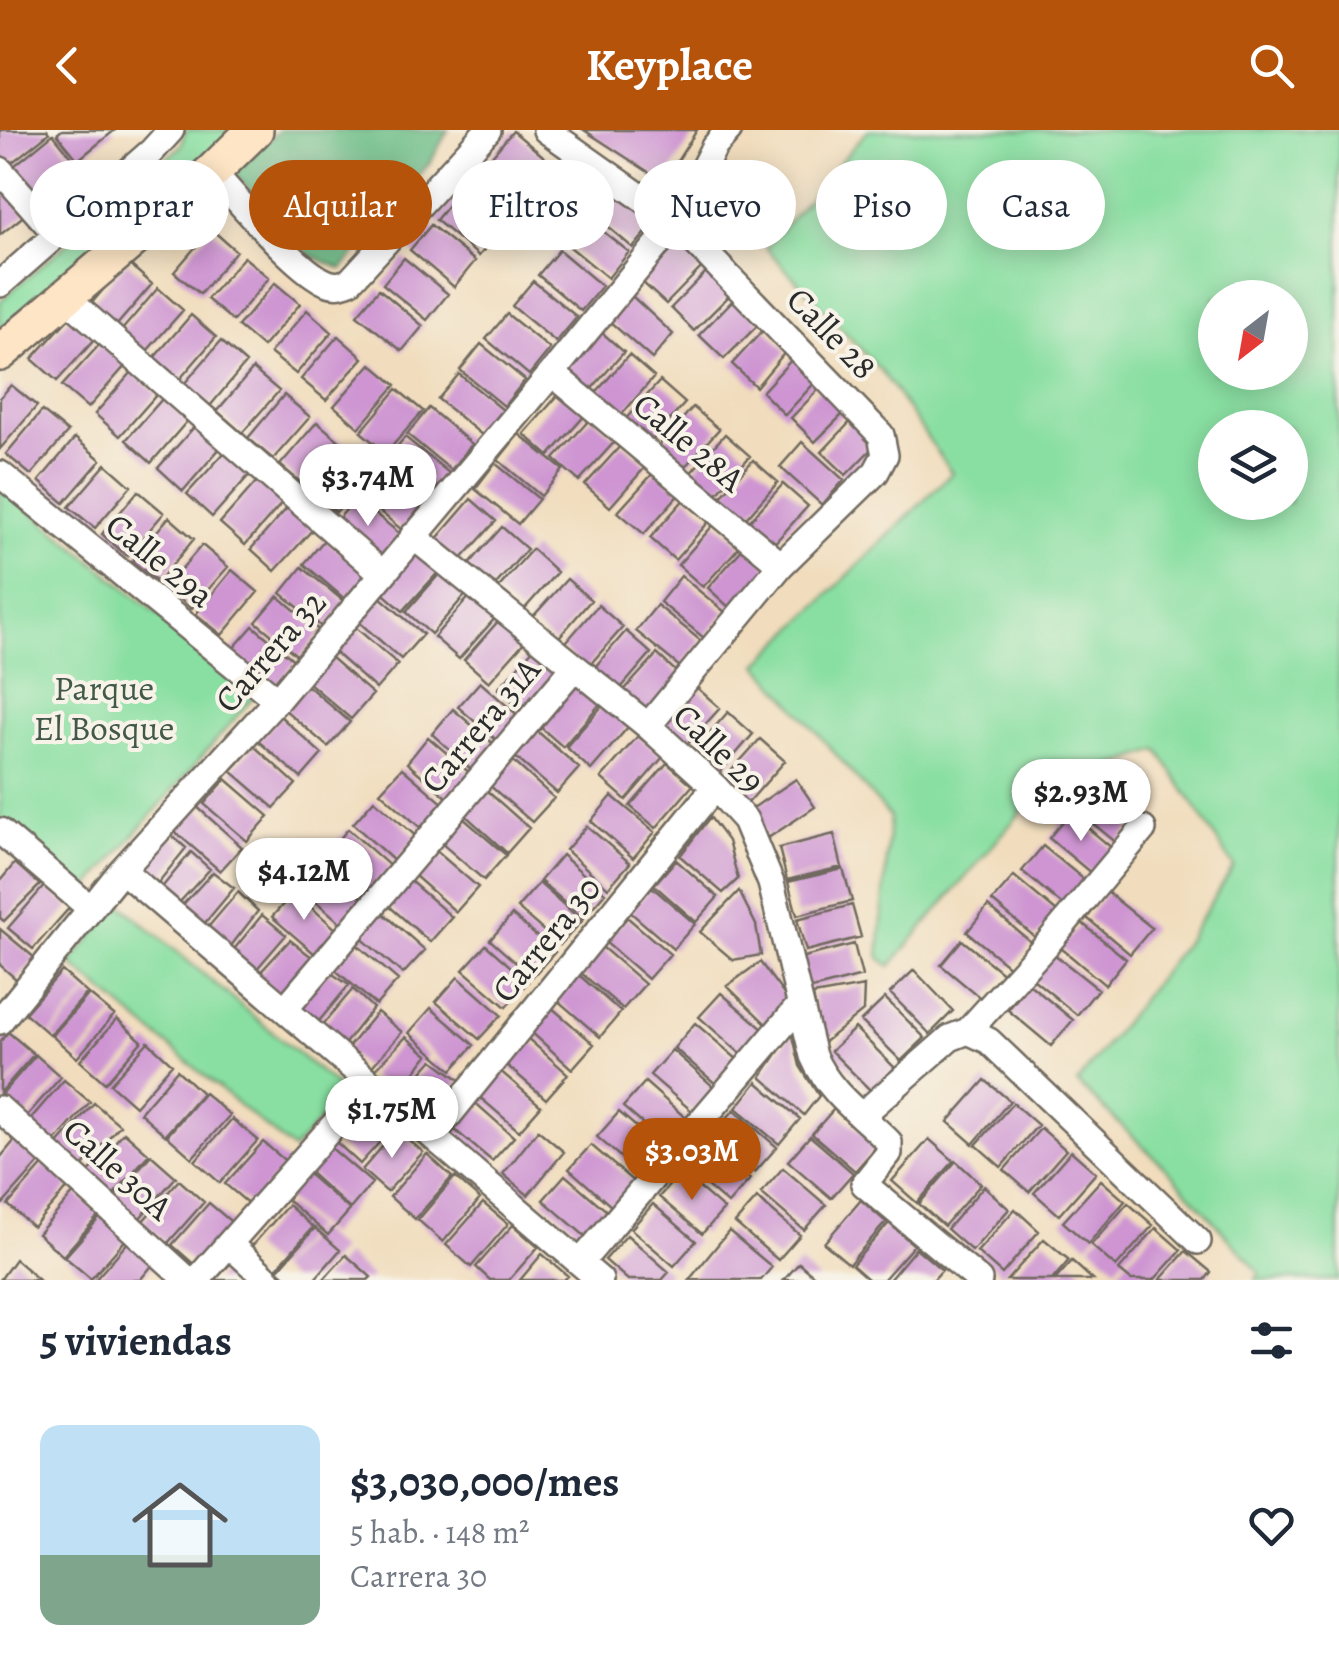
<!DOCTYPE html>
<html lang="es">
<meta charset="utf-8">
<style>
body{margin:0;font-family:Alegreya,serif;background:#f2f2f3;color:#1f2937;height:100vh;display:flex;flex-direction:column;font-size:38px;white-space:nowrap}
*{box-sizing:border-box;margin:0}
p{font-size:32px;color:#747a83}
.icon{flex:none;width:55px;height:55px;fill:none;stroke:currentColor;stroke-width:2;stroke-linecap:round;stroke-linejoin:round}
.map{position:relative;height:1150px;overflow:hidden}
.sheet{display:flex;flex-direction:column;background:#fff;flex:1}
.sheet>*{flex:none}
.top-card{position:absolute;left:30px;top:30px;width:1280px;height:90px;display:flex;gap:20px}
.needle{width:65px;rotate:211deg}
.buttons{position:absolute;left:1198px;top:150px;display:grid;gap:20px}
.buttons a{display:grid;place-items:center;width:110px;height:110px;border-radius:50%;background:#fff;box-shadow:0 5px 25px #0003;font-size:50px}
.price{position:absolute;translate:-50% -85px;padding:0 22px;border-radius:35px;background:#fff;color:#222;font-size:32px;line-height:65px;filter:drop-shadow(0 2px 5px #0008)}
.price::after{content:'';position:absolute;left:50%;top:60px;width:30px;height:22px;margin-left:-15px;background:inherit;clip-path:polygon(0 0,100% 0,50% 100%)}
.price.current{background:#b45309;color:#fff}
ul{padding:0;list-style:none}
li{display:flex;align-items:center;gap:30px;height:250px;padding:0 40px}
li+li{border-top:2px solid #e0e1e3}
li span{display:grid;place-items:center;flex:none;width:280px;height:200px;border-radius:20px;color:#555}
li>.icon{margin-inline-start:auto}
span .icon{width:120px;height:120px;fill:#fffc;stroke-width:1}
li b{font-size:42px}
h2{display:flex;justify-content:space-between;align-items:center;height:120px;padding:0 40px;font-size:42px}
.chip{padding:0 35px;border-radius:45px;background:#fff;box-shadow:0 5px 25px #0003;font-size:35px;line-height:90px}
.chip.current{background:#b45309;color:#fff}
header{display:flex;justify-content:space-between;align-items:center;height:130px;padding:0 40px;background:#b45309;color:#fff;font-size:45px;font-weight:700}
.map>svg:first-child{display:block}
.green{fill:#89dfa2;stroke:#5a8566;stroke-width:2.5;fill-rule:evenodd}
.forest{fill:#6ebe88;stroke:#4c745a;stroke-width:2.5}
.building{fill:#ce95d2}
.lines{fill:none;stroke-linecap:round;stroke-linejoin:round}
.street-casing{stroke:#70695e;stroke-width:30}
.secondary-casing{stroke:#70695e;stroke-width:40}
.street{stroke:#fff;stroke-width:25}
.secondary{stroke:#fde5c5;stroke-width:35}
.labels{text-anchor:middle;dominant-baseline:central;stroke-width:8;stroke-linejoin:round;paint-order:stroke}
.street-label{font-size:35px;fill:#2b2b2b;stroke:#f7f3e8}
.park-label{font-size:35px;fill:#425849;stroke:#f7f3e8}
</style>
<header><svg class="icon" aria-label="back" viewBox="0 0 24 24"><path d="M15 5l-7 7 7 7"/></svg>Keyplace<svg class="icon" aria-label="search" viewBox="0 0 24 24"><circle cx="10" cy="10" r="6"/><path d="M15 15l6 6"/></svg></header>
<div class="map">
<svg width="1339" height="1150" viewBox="0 0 1339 1150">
<rect width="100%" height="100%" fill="#f7f3e8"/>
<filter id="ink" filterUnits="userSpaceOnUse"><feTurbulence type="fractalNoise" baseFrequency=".01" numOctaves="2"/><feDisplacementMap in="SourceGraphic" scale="20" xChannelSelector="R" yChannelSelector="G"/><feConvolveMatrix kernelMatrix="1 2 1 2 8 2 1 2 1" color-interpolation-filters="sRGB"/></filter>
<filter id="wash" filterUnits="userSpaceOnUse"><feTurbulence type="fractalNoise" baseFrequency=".0048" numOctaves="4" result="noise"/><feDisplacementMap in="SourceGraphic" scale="40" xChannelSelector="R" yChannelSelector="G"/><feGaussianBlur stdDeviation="2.25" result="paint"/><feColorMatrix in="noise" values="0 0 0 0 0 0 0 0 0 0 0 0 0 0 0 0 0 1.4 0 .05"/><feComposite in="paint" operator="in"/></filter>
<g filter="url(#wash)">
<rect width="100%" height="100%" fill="#f1ddbd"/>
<path class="green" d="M186,0H228L226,12L0,205V171L181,16Z
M868,0H1339V1150H1255L1260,1143L1169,1041L1077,953L1186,812L1234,736L1158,620L1039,661L890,836L879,827L890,687L758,534L952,343L882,242L766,118ZM1215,168H1290V242H1215ZM1215,298H1290V372H1215Z
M0,356L256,564L83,764L0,693Z
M120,774L344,962L293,1020L70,833Z"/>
<path class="forest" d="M279,0H448L431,31L342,139L310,125L234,43Z"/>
<g id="blocks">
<path class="building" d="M0,0H47L49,3L5,38L0,32Z
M62,0H115L78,30L57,4Z
M584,0H697L664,52Z
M513,1L556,37L535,62L491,27Z
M53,4L74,30L30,65L9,40Z
M488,31L531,67L510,93L466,57Z
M571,32L599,52L565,97L538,78Z
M611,56L655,92L633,118L590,82Z
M5,58L26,84L0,105V63Z
M457,64L500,101L479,126L436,90Z
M585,87L629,122L608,148L564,112Z
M431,95L475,131L454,157L410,120Z
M211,99L236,121L200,164L174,142Z
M681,111L705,134L666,174L641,151Z
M559,120L602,156L581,181L538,145Z
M244,127L269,148L233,191L207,169Z
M404,128L448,164L427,190L383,154Z
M127,132L152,154L116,196L90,175Z
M710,138L734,161L694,201L671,178Z
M533,151L577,187L556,212L512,176Z
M275,153L300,174L263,217L238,196Z
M158,158L183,180L146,222L121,201Z
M379,159L423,196L402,221L357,185Z
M632,166L673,204L652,229L609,191Z
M736,167L760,193L724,229L699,205Z
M307,180L332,202L296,244L270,223Z
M507,184L550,219L529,245L486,209Z
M191,185L216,207L179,250L154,228Z
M70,187L95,209L57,251L32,229Z
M765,198L786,221L756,257L732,234Z
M599,200L624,222L587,264L562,242Z
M338,206L363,228L326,270L301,249Z
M221,211L246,233L210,276L184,254Z
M100,214L125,236L88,278L62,256Z
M481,214L525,250L504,276L460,240Z
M629,225L654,247L617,290L592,267Z
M794,227L817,250L785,285L762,262Z
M371,234L396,255L359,298L334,276Z
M253,239L279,261L242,303L217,281Z
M132,242L157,264L120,306L95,284Z
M459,244L503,280L482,305L438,269Z
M660,251L685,273L648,315L622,293Z
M11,255L37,276L0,319V268Z
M822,256L847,280L815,312L791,288Z
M397,259L423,281L386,323L361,302Z
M561,262L586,284L549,326L524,304Z
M284,265L310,287L273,329L248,308Z
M163,268L188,290L151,333L126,310Z
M693,277L719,299L681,341L656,319Z
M429,278L472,314L451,340L407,304Z
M42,281L68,302L31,345L6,324Z
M592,287L617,309L579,351L554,329Z
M853,289L877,313L846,345L822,322Z
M317,292L343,314L306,357L280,335Z
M195,296L220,318L183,361L158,338Z
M519,304L563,340L541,366L498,330Z
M725,304L750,326L713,368L688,346Z
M405,307L449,343L428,369L384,333Z
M75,308L101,330L64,373L39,351Z
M802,312L844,350L822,375L780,337Z
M623,313L647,335L610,377L585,355Z
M348,318L373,340L336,382L311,361Z
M225,322L250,344L212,387L187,364Z
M753,330L778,352L741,394L716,372Z
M495,333L539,369L518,394L475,359Z
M106,334L131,356L95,398L69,377Z
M380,339L423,374L402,400L359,364Z
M656,340L681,362L644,404L618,382Z
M257,351L282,373L245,415L220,393Z
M783,354L808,376L770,418L745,396Z
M138,361L164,383L127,426L102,404Z
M687,366L712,388L675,430L650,408Z
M356,368L400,404L379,430L335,393Z
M471,369L496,391L458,433L434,412Z
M288,377L313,399L275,441L251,419Z
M169,387L194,409L158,452L132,431Z
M716,392L741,415L703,457L678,435Z
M502,397L527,419L490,461L465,439Z
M325,409L369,445L347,471L304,434Z
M202,415L228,437L191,479L166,457Z
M745,416L770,438L732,480L708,458Z
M415,417L441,439L403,481L378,459Z
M532,419L557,442L520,484L495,462Z
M302,437L346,473L324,499L281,463Z
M232,440L258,462L222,505L196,484Z
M443,440L468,462L431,504L406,482Z
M681,446L725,482L704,508L660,472Z
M567,449L591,470L554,513L529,491Z
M471,465L496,487L459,529L434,507Z
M278,466L321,502L300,528L256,492Z
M380,467L423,504L401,529L359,492Z
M598,475L623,497L586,539L561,518Z
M657,475L701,511L680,537L636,501Z
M501,488L526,510L489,552L464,530Z
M253,496L296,532L275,557L231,521Z
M355,497L398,534L376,559L334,522Z
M626,501L651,523L614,566L589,544Z
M535,517L560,539L523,582L498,559Z
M657,524L681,546L644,588L619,566Z
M330,527L373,564L351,589L308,552Z
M480,552L522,589L501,614L458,577Z
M575,552L600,574L563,617L538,595Z
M307,555L350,592L328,617L285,580Z
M695,556L720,578L682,620L658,598Z
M603,575L628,597L591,640L566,617Z
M453,579L496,616L474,642L432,604Z
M728,582L753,604L716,647L691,624Z
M280,586L322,624L301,648L258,611Z
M536,600L579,638L557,663L514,626Z
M638,606L663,627L626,670L601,648Z
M428,607L471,644L449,669L407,633Z
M760,609L785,631L747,674L722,651Z
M254,616L296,654L274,678L231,641Z
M512,630L554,668L532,692L489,655Z
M667,633L693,655L656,698L630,676Z
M402,638L445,675L423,700L380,662Z
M226,649L269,686L247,711L204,674Z
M796,649L815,677L768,708L750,680Z
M1095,652L1139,688L1118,714L1074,678Z
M486,660L529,698L507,723L465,685Z
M612,666L655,702L633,728L591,691Z
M374,670L417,707L395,732L353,694Z
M195,675L242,717L220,741L173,700Z
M1070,683L1113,719L1092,744L1049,708Z
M710,687L728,711L738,749L723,763L680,726Z
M463,688L506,725L484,750L441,713Z
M587,696L630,733L608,758L566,720Z
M348,699L391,737L369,761L327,724Z
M169,703L186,718L154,758L132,738Z
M834,704L842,737L787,750L779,718Z
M1043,716L1087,752L1065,777L1022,741Z
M435,720L478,757L456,782L414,745Z
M191,722L210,739L176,776L159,761Z
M562,725L605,763L583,788L540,751Z
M676,730L718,767L696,792L654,755Z
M321,732L364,769L342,794L299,757Z
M15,733L40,755L4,791L0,788V751Z
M843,739L852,771L797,785L788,752Z
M213,742L234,758L199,800L178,780Z
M1014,746L1057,782L1036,808L992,771Z
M409,750L452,787L430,812L388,775Z
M539,753L582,791L560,815L517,778Z
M45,755L70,777L33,819L8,798Z
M652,757L695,794L673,819L630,782Z
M739,761L756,795L761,825L733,830L700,802Z
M238,762L258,781L227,821L204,802Z
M294,762L337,800L315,824L272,787Z
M1107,762L1152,798L1130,824L1087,788Z
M852,775L861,807L806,821L797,789Z
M988,776L1032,813L1011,838L967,802Z
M382,782L425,820L403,844L360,807Z
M262,785L286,805L254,842L231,823Z
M512,785L555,822L532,847L490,810Z
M627,787L670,824L648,849L605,812Z
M1082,793L1126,829L1105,855L1061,818Z
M0,799L36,829L17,850L0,835Z
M290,810L313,828L281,868L257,846Z
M962,810L1005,845L984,871L941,835Z
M355,813L398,850L376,875L333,838Z
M854,814L862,846L808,860L800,828Z
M486,815L528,852L506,877L463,840Z
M602,817L645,854L623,879L580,842Z
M1054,824L1098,859L1077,885L1033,849Z
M760,832L788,870L767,895L727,856Z
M914,840L953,881L930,904L890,863Z
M62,841L87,863L50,905L25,883Z
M328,841L349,855L314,897L293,877Z
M579,845L621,882L600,907L557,870Z
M458,847L501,885L479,909L436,872Z
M1029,854L1073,890L1051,916L1008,880Z
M864,856L863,881L822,914L813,865Z
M353,859L373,878L342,917L319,899Z
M721,863L764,900L742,925L699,887Z
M89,864L114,885L77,928L52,906Z
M885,868L925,908L901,931L861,891Z
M551,877L594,914L572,939L530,901Z
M431,878L474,915L452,940L409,903Z
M377,882L402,902L368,941L346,920Z
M117,889L142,911L105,953L80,931Z
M695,893L738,930L717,955L674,918Z
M855,898L895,938L871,961L831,921Z
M8,902L34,924L0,963V912Z
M792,902L800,936L819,966L804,985L761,947Z
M525,906L568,944L546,969L503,932Z
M406,907L428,925L395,967L370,945Z
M148,912L172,934L135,976L110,954Z
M672,920L715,958L693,982L650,945Z
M36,925L61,947L24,989L0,966Z
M433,930L460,950L422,993L397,970Z
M498,939L541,976L519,1001L476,964Z
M177,940L202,963L165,1005L140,983Z
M64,950L90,972L52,1015L27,993Z
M985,950L1010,971L973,1014L948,992Z
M645,952L688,990L666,1014L623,977Z
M757,952L800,989L779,1014L736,978Z
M204,963L230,985L192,1028L167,1006Z
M471,969L514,1007L492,1031L449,995Z
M94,973L120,995L82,1037L57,1015Z
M1013,973L1038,995L1001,1037L976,1015Z
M369,974L394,996L360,1034L336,1012Z
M834,979L877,1016L855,1041L812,1004Z
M734,980L777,1017L755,1042L712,1005Z
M619,982L662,1019L640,1044L597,1007Z
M232,989L258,1010L220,1053L195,1031Z
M1041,998L1066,1020L1029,1062L1004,1040Z
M397,1000L423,1022L387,1062L362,1040Z
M538,1000L564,1022L528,1065L503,1044Z
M124,1002L149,1024L112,1066L87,1044Z
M810,1006L853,1043L831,1068L788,1031Z
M929,1009L954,1031L917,1073L892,1051Z
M15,1010L40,1032L3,1074L0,1071V1028Z
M263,1012L288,1033L250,1075L225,1054Z
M707,1012L750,1049L728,1074L685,1037Z
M591,1015L634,1052L612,1077L569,1039Z
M329,1016L372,1053L350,1079L308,1041Z
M1071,1021L1096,1043L1059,1085L1034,1063Z
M427,1024L452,1047L415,1089L390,1067Z
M151,1025L176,1047L139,1089L114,1067Z
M956,1031L981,1054L944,1096L919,1074Z
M45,1033L70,1055L33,1097L8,1075Z
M783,1038L826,1075L804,1100L761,1063Z
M681,1042L724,1079L702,1104L659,1067Z
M307,1043L350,1080L328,1105L285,1068Z
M565,1045L608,1082L586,1107L543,1070Z
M455,1047L480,1069L443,1112L418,1090Z
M179,1050L204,1072L167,1114L142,1092Z
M1101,1050L1125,1071L1088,1114L1063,1092Z
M984,1056L1009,1079L972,1121L947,1099Z
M75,1062L100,1084L63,1126L38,1104Z
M757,1068L800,1105L778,1130L735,1093Z
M861,1070L886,1092L849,1134L824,1113Z
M209,1073L235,1095L197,1137L172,1115Z
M483,1073L508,1094L471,1137L446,1115Z
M1128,1073L1153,1095L1116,1137L1091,1115Z
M653,1074L696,1111L674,1136L631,1099Z
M288,1075L313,1097L276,1139L251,1117Z
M1015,1079L1039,1101L1002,1144L977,1122Z
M103,1084L128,1107L91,1149L65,1127Z
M889,1093L914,1115L883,1150H869L852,1135Z
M513,1095L538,1117L509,1150H490L476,1137Z
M315,1098L340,1120L314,1150H290L278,1140Z
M1156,1098L1181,1120L1154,1150H1131L1119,1140Z
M729,1101L772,1137L761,1150H689Z
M627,1105L669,1142L662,1150H628L605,1130Z
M1044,1109L1069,1130L1052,1150H1007Z
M130,1110L155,1132L140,1150H95Z
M916,1118L942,1140L933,1150H889Z
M1186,1121L1211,1142L1205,1150H1160Z
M542,1124L568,1146L564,1150H520Z
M346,1125L371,1147L368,1150H323Z
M15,1129L39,1150H0Z
M233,1131L254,1150H215Z
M1072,1131L1093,1150H1055Z
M799,1133L819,1150H784Z"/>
</g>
</g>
<g filter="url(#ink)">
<use href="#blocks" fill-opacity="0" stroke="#70695e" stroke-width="2.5"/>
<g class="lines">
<defs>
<path id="street" d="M546,0L676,92L881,305L885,325L876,342L781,435L648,596
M0,40L57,105
M212,42C238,69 296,141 328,153C337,156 342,154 350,151L488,0
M0,154L152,21L171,0
M65,167L383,444
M552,243L781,435
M0,344L277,570
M413,406L648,596L715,657L745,690L771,753L813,926C829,963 861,984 889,1012V1023L864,1054L979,1150
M0,701L90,778
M122,740L600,1150
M285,879L573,539
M0,891L122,740L277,570L552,243L676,92L714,17L729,0
M968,901L1047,814L1143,699
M0,979L188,1150
M862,985L950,908L968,901L989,911L1198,1111
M432,1006L715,657
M229,1114L268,1150
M580,1133L800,875
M197,1150L370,954"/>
<path id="secondary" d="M0,223L212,42L255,0"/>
</defs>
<use href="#street" class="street-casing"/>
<use href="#secondary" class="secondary-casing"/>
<use href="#street" class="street"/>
<use href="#secondary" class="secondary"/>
</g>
</g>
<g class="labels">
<g class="street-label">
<text transform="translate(832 203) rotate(46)">Calle 28</text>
<text transform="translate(689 312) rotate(40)">Calle 28A</text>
<text transform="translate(160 430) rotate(39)">Calle 29a</text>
<text transform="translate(270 521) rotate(-49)">Carrera 32</text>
<text transform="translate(480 595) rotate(-50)">Carrera 31A</text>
<text transform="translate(719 618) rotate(44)">Calle 29</text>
<text transform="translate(546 809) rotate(-51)">Carrera 30</text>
<text transform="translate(118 1039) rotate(42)">Calle 30A</text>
</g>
<g class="park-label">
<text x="104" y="558">Parque<tspan x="104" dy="40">El Bosque</tspan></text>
</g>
</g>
</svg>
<div class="buttons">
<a><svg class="needle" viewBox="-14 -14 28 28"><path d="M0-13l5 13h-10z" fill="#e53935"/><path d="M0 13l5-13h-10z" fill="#747a83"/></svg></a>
<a><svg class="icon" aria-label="layers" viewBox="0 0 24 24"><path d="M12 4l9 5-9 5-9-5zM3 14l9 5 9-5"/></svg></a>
</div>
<b class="price" style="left:368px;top:399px">$3.74M</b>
<b class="price" style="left:1081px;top:714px">$2.93M</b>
<b class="price" style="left:304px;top:793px">$4.12M</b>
<b class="price" style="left:392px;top:1031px">$1.75M</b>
<b class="price current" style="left:692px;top:1073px">$3.03M</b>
<div class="top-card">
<a class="chip">Comprar</a>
<a class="chip current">Alquilar</a>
<a class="chip">Filtros</a>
<a class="chip">Nuevo</a>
<a class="chip">Piso</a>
<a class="chip">Casa</a>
</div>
</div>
<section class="sheet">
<h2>5 viviendas<svg class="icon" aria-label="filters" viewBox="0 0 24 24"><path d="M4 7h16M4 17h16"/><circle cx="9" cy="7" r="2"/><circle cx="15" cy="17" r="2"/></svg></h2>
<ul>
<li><span style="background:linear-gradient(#bfe0f5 65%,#7fa58c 0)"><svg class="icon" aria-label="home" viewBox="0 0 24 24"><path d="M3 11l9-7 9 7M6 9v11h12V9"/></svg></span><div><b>$3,030,000/mes</b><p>5 hab. · 148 m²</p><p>Carrera 30</p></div><svg class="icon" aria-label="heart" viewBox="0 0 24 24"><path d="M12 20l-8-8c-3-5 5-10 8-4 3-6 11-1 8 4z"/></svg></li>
</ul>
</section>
